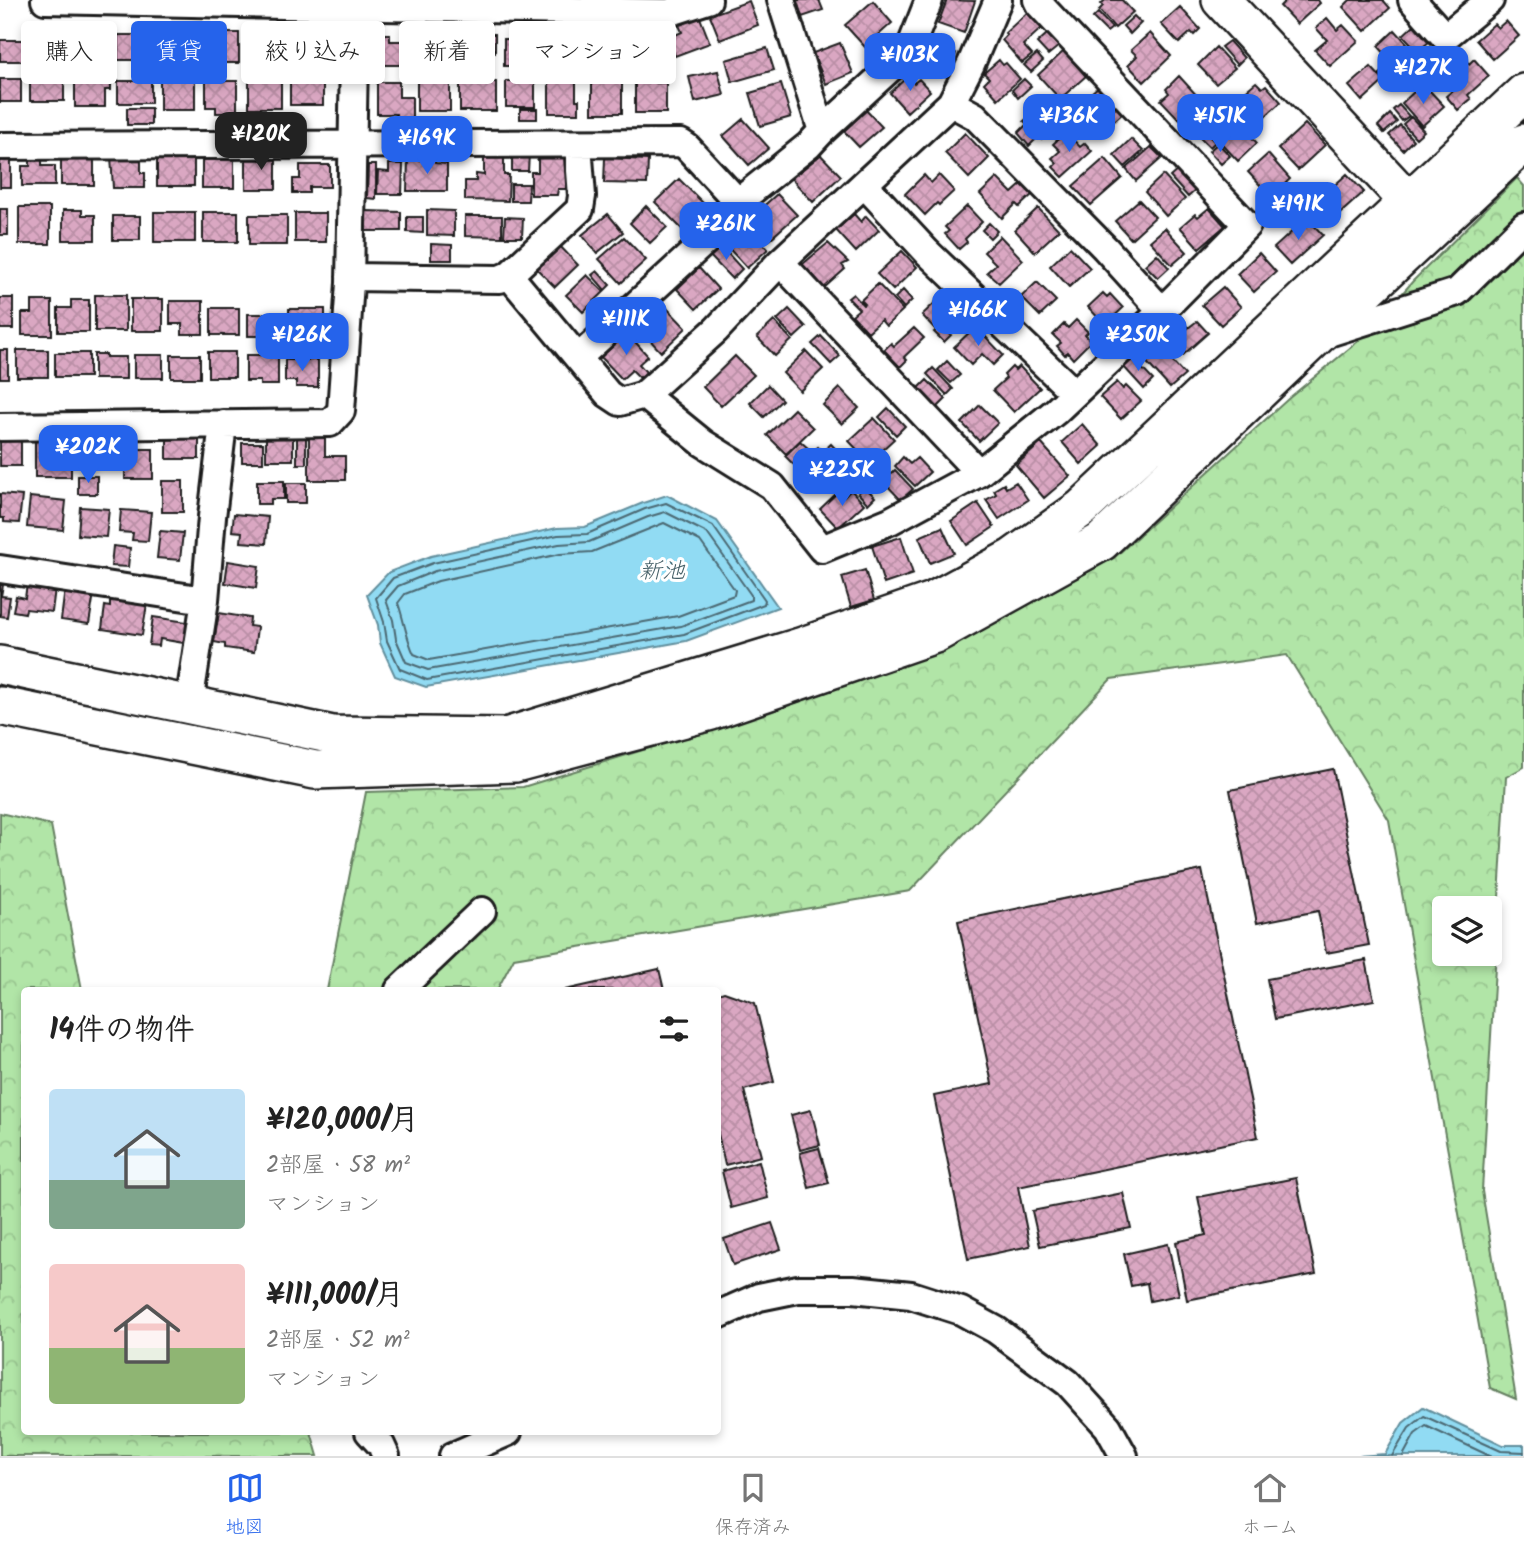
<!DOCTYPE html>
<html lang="ja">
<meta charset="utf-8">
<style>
body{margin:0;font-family:Kalam,"Klee One",sans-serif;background:#f2f2f2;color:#222;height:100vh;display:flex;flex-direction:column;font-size:26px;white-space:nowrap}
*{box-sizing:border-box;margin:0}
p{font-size:23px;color:#767676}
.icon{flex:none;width:38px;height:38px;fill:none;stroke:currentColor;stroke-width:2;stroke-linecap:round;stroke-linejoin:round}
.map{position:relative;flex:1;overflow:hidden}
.sheet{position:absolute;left:21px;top:987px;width:700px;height:448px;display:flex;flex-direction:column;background:#fff;border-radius:7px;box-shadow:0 4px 10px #0003}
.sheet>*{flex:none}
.guide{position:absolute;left:21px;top:21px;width:700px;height:63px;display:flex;gap:14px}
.buttons{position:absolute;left:1432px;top:896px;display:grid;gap:14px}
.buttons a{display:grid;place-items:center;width:70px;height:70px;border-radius:7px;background:#fff;box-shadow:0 4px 10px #0003;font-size:35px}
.price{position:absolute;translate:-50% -60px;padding:0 16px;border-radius:14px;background:#2563eb;color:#fff;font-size:23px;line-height:46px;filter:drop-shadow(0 2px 4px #0008)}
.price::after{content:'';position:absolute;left:50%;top:42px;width:21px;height:16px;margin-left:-10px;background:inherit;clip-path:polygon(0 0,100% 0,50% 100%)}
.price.active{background:#222;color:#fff}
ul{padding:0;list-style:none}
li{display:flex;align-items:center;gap:21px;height:175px;padding:0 28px}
li span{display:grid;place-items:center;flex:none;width:196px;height:140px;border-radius:7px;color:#555}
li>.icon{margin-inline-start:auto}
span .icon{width:84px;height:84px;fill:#fffc;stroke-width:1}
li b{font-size:30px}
h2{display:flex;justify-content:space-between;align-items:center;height:84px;padding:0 28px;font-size:30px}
.tag{padding:0 24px;border-radius:7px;background:#fff;box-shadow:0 4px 10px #0003;font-size:24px;line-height:63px}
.tag.active{background:#2563eb;color:#fff}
.menu{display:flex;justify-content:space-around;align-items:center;height:98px;border-top:2px solid #e0e0e0;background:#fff;font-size:19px;color:#767676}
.menu a{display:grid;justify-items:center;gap:4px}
.menu .active{color:#2563eb}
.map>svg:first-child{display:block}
.forest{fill:url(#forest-crowns);stroke:#668062;stroke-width:2;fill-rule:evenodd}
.water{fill:#91dbf3;stroke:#628f9d;stroke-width:2}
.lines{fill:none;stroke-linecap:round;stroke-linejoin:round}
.shore{stroke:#4b6872;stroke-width:2}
.building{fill:url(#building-cross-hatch);stroke:#1c1c1c;stroke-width:2}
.street-casing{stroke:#1c1c1c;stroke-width:32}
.secondary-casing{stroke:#1c1c1c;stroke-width:42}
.street{stroke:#fff;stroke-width:26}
.secondary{stroke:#fff;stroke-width:37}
.labels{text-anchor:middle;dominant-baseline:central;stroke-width:6;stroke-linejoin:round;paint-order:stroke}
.water-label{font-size:23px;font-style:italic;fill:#455f67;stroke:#fff}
</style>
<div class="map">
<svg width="1524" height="1456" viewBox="0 0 1524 1456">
<defs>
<pattern id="forest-crowns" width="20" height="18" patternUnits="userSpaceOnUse" patternTransform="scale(1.75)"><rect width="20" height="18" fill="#b1e5a7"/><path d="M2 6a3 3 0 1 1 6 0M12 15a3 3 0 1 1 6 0" fill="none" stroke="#98c48f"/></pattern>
<pattern id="building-cross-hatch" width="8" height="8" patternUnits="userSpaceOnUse" patternTransform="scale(1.75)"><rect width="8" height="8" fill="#daa7c2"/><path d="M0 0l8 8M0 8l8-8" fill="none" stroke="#ba8fa6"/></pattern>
</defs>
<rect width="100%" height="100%" fill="#fff"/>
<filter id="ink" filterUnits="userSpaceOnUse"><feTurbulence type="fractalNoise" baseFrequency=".0143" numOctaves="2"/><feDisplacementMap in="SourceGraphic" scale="14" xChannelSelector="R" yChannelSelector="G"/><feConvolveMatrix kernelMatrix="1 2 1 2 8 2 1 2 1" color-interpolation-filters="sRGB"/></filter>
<g filter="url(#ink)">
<path class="forest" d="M1517,178L1524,186V767L1506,777L1482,1191L1516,1399L1490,1388L1389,820L1287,655L1111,679L910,891L514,958L497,990H327L366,792L523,787L792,704L939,652L1114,558L1288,399L1368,333L1413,281ZM1444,908H1489V954H1444Z
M0,813L51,825L82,990H24V1432H311L318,1456H0Z"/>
<path class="water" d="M667,495L717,521L778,607L686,641L426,687L395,676L380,643L378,625L367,595L389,572L431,556L557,528L585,527L643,503Z
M1423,1407L1503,1445H1524V1456H1358L1385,1454L1403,1423Z"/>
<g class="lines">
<path class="shore" d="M666,503L713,526L765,600L764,604L684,634L427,680L400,669L387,641L384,622L376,598L393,578L433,563L558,535L587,534L645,509Z
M665,512L707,533L751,595V600L681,626L428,670L406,662L396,639L393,620L386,600L398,586L435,571L559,544L589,542L648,517Z
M664,523L700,541L735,590L734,595L678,616L429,660L414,654C406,637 404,620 398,603L405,594L438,581L560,554L592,552Z
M1392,1456L1409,1428L1424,1416L1501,1451L1524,1452
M1403,1456L1415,1434L1426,1426L1490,1456"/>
</g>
<path class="building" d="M796,0H819L823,10L802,17Z
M947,0L975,1L964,33L938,24Z
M1105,0H1122L1133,12L1115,28L1099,10L1103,6L1101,4Z
M1286,0H1318L1320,3L1297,24L1280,6Z
M1350,0H1383L1390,8L1365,31L1343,7Z
M749,1L758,25L720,40L710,15Z
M873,1L892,23L865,47L845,25Z
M1180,7L1200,29L1194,35L1191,32L1179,43L1161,24Z
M1029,11L1043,27L1023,45L1032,55L1022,63L1002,40L1007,35L1005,33Z
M1098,13L1112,28L1107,32L1093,18Z
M699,15L710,43L675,56L668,38L682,32L678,23Z
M1134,16L1141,23L1130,34L1123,26Z
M1327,18L1337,30L1343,25L1358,41L1330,66L1315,50L1327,40L1316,28Z
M1506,21L1519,36L1493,59L1476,40L1494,24L1498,28Z
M1414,25L1429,42L1418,51L1403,35Z
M426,26H454V56H426Z
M296,27H327V63H292V42H296Z
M523,28H537V66H504V39H523Z
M641,28H665V59H634V37H641Z
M81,29H109V60H81Z
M1395,30L1414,51L1397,67L1378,46Z
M162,31H196V62H162Z
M550,32H581V58H550Z
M207,33H239V63H207Z
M248,33H281V60H248Z
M1150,33L1171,56L1144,82L1128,65L1137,56L1131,50Z
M371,34H390V41H410V65H371Z
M466,34H495V53H492V63H475V53H466Z
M590,34H625V61H590Z
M1047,34L1059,46L1048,55L1037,43Z
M118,35H151V60H118Z
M0,40H27V61H0Z
M30,40H59V61H30Z
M1229,41L1244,58L1237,65L1221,47Z
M840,43L853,73L826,84L813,53Z
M927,43L956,53L948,77L919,67Z
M1216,47L1235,68L1216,84L1198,65Z
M767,48L774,70L732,82L726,60Z
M1064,51L1086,76L1060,99L1038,75Z
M1037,54L1043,61L1031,72L1024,65Z
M1465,59L1469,64L1474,59L1489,76L1468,95L1471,99L1458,110L1446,96L1452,91L1441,80Z
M999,60L1003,65L1006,63L1020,79L998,99L984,83L989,78L984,73Z
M1371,67L1384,81L1362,101L1349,86Z
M1388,67L1398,79L1391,86L1380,74Z
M718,71L724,95L695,102L689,77Z
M599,73H611V81H622V113H592V81H599Z
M30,76H64V101H30Z
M908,76L914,83L919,79L930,91L907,112L890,93Z
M1179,76L1200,99L1179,119L1161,100L1169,93L1166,89Z
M0,79H21V102H0Z
M75,79H111V90H105V107H75Z
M1024,79L1031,86L1018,98L1012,90Z
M160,80H195V110H160Z
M249,80H281V108H249Z
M290,80H323V105H290Z
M417,80H450V111H417Z
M647,80H655V83H666V113H635V83H647Z
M118,81H151V103H118Z
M206,81H237V113H216V107H206Z
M506,81H535V107H506Z
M377,82H399V97H412V120H396V114H377Z
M460,82H496V111H460Z
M549,82H576V100H579V113H549Z
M1256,82L1262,88L1266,85L1281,102L1261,120L1246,103L1250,100L1243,93Z
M781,84L791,117L760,126L750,93Z
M1099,86L1123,113L1099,135L1074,108Z
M1416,90L1422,96L1429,90L1444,106L1422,126L1402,103Z
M1399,105L1409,116L1402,121L1393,110Z
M1041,106L1057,124L1041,139L1038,137L1029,146L1018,133L1027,124L1024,121Z
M127,108H151V125H127Z
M864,108L882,127L859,147L841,128Z
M520,109H537V119H520Z
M1226,114L1238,127L1231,134L1235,137L1244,129L1257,143L1238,161L1209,130Z
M1390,114L1397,122L1384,133L1378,126Z
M1411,117L1424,131L1416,138L1403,124Z
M743,119L769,148L749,165L723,136Z
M1305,124L1325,145L1298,170L1278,149Z
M1400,125L1413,140L1403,150L1389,135Z
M1066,132L1080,147L1085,143L1092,151L1063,177L1053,167L1057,163L1052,158L1060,151L1053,144Z
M1205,132L1215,142L1210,147L1200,137Z
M965,133L989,158L969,178L945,153Z
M1131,139L1143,151L1125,167L1114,155Z
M1218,143L1230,156L1221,164L1209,151Z
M1151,147L1162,158L1136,181L1126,169Z
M816,150L841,176L813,202L788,175Z
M246,154H276V189H246Z
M512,154H529L528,171H512Z
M1268,154L1290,179L1271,197L1248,172Z
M141,155V173H145V188H113L111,156Z
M0,156H11V187H0Z
M538,156H567L566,189H558L557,195H531V172H538Z
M61,157H94V185H61Z
M202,157H234V188H202Z
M484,157L504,158V175H509L508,201L465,200V181H476V174L484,175Z
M157,158H194V186H157Z
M605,158L648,160L647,184L604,183Z
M1105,158L1122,178L1091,205L1073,186Z
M30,160H42V166H55V186H22V166H30Z
M408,160H435V163L447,164V191H407Z
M389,164H403L402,194H377L378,171L389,172Z
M300,165H330V187H309V193H293V179H300Z
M368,165H376V199L367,198Z
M1179,169L1197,189L1188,197L1170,177Z
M1347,174L1364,192L1333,220L1316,202Z
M924,175L931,183L939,175L954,191L939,205L937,203L925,215L905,194Z
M1163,175L1185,199L1166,216L1145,192Z
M997,178L1012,193L1023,183L1034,193L1019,207L1016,204L1002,218L980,194Z
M679,179L707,207L683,230L655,202Z
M511,184H529L528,201H511Z
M777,194L797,215L769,240L749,219Z
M1139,200L1155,217L1131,239L1115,221Z
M646,206L667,227L650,243L630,223Z
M967,206L982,222L965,239L967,242L959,249L945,234L949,231L945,227Z
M19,207H50V244H19Z
M1038,208L1059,230L1035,252L1015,230Z
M1209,208L1225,226L1199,248L1180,227L1195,214L1198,217Z
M0,209H8V235H0Z
M63,210H82V215H95V240H63Z
M427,210L454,211V236L427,235Z
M366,211L401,212V231H366Z
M154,212H195V242H154Z
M203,212H238V242H203Z
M295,213H326V242H295Z
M608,214L623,232L597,253L582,235Z
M854,214L861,222L866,216L879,230L856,252L836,230Z
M249,215H287V245H249Z
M113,216H140V240H113Z
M465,216H502V237L465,236Z
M407,217H423V233L407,232Z
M505,217L523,218L522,237H504Z
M1307,218L1323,235L1290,265L1274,248Z
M744,223L768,249L747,268L723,242Z
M989,223L997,231L990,238L982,230Z
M1165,228L1187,252L1172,265L1150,241Z
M1000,236L1023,260L999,283L987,272L996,264L984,252Z
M624,237L646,260L621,283L599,259Z
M828,243L848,262L842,265L845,269L824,288L812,274L807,278L798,268Z
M431,244L452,245V260H431Z
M558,244L578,265L555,287L535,267Z
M720,245L742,269L732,279L709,255Z
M1070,247L1090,268L1069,287L1050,266Z
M902,251L917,267L893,290L877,274Z
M1259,253L1276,272L1254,292L1237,274Z
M1157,254L1169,268L1158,278L1145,265Z
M699,268L718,289L696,309L677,289Z
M597,271L610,285L605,290L592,275Z
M587,275L604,292L583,312L566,295Z
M1037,282L1056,301L1040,316L1021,297Z
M878,284L903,310L886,326L881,320L868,332L852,315L859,309L848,298L853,294L863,305L865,304L861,300Z
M1223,287L1241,307L1221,325L1202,305Z
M903,290L912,300L904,308L895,298Z
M1103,293L1107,297L1110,294L1123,308L1105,325L1088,307Z
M95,295H126V331H95Z
M942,296L955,311L935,329L922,315Z
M0,298H13V329H0Z
M131,299H163V331H131Z
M71,300H89V332H58V308H71Z
M32,301H52V335H22V313H32Z
M170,301H203V334H182V324H170Z
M662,303L686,328L661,352L637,326Z
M211,308H239V335H211Z
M289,309H325V335H289Z
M789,309L806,327L794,338L777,320Z
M248,314H278V336H248Z
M1076,320L1088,332L1085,335L1091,341L1073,359L1067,352L1065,355L1057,346L1061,343L1053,335L1064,324L1068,328Z
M774,321L792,340L775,356L757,337Z
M1197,321L1208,333L1183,355L1166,337L1183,322L1188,328Z
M941,326L951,335L944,342L934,332Z
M914,328L924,338L904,357L907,360L900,367L884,350L891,343L894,346Z
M974,328L982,336L983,334L1003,355L993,365L982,354L971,365L954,347Z
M627,333L648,356L639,364L646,372L640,378L632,370L622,379L601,357Z
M821,336L840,356L831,364L812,344Z
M1154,342L1185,375L1170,388L1140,355Z
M0,350H8V378H0Z
M17,350H48V377H17Z
M806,351L823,369L800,391L783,373Z
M208,352H235V377H208Z
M55,353H89V377H55Z
M94,354H106V357H126V379H94Z
M134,355H163V378H134Z
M171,355H200V378H171Z
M246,355H278V385H260V381H246Z
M735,356L754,375L721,406L703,387Z
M1131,357L1153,380L1144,389L1123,366Z
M285,360H318V387H296V381H285Z
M947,361L960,375L951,383L938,370Z
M1019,366L1040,388L1014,412L993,390L1006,378L1004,375L1012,367L1015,370Z
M933,368L953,389L947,395L927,374Z
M927,380L946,399L934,411L916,391Z
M1117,382L1123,389L1126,386L1141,401L1121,419L1100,397Z
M768,385L782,400L764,417L750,403Z
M840,388L859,408L842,424L823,405Z
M980,405L998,423L979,441L962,423Z
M888,408L905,426L896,435L879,417Z
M794,409L813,428L786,454L767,435Z
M874,418L894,439L869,462L849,441Z
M1082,424L1101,446L1081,464L1062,442Z
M167,434H199V459H167Z
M297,435H306V464H297Z
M266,436H293V460H266Z
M0,437H21V466H0Z
M35,437H71V477H35Z
M78,437H105V462H78Z
M110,437H118V450H110Z
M309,437H325V456H345V480H309Z
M800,441L809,449L793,464L785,456Z
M242,443H263V462H242Z
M1041,443L1070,476L1044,498L1016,465Z
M831,444L851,465L827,488L807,467L813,461L808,456L818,447L822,452Z
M125,449H153V479H125Z
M903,457L910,464L917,458L930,472L915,486L895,466Z
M895,470L913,489L901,500L883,481Z
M78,476H97V494H78Z
M162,481H183V512H162Z
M257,481H284V499H271V504H257Z
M1016,482L1028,500L999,519L986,500L996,494L994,490L1004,484L1006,488Z
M286,483H306V503H286Z
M865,487L875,497L868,504L858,493Z
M851,490L864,504L838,528L820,509L839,491L844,497Z
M0,494L22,496L19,523L4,522V518H0Z
M30,497L66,501L63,530L27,527Z
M978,503L994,527L967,545L951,521Z
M80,507L109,509L106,537L78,535Z
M121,510L151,512L148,541L132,540L133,533L119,532Z
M234,514L268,517L266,544L241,542L242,532L232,531Z
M942,527L954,553L930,563L919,537Z
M160,531L183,533L180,560L157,558Z
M901,537L913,574L884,584L872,546Z
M113,546L130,548L128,567L111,566Z
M228,561L259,566L256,588L225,583Z
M865,570L874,600L851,607L842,577Z
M27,584L55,588L52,612L26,609L25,613L13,611L16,596L25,598Z
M0,585H3L1,596L10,597L7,617L0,616Z
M65,589L94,593L89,624L61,620Z
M110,599L147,604L142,635L102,629L105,606L110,607Z
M219,613L250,618L249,626L257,627L254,652L225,648V644L214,642Z
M153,617L187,622L184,643L160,639L159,646L149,645Z
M1333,769L1369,945L1326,953L1318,911L1257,923L1230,790Z
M1202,870L1258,1137L1018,1187L1030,1246L968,1259L934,1096L992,1084L958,921Z
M1366,960L1374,1000L1275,1019L1267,979Z
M659,969L664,990H565Z
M724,992L755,1003L774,1082L744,1090L761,1156L725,1165L718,1134V994Z
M811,1110L820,1145L800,1150L791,1115Z
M819,1148L829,1183L809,1188L800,1153Z
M759,1161L768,1198L731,1208L722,1171Z
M1296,1178L1316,1274L1187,1300L1176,1242L1206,1235L1198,1197Z
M1123,1193L1131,1228L1040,1246L1032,1211Z
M772,1223L781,1249L733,1265L724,1239Z
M1168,1244L1179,1295L1150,1301L1147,1283L1131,1286L1124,1254Z"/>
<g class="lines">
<defs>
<path id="street" d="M45,0L668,13L708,0
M1412,0L1445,37L1490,0
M951,103L971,64L998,0
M822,131L909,51L929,0
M0,146L681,143L687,147L738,202L809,145L822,131L781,0
M780,262L979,473L890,521L822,549L772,486L703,443L644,395L716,330Z
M780,262L864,184
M509,275L608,394L620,402L644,395
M350,277L500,279L509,275L580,209L582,196L578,145
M1325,334L1457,292L1524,226
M578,358L733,216L738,202
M1072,394L1064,383L927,252L864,184L951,103L975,116L1105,248L1162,311
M0,427L330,423L341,411L350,283L355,0
M979,473L1056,411L1162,311L1247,225L1039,4L1037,0
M0,569L205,600L189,704
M205,600L212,517L223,424
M399,990L482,911
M718,1315L759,1297L798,1289H853L911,1295L961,1311L996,1330L1068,1383L1108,1427L1124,1456
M369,1432L381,1445L386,1456
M453,1456L508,1432"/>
<path id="secondary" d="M1221,0L1408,201L1426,218
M0,665L333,735L506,737L800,647L933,601L1012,558L1082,508L1524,93
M0,706L315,770L515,763L711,711L935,634L1101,542L1317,336L1524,143"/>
</defs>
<use href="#street" class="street-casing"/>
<use href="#secondary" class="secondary-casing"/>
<use href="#street" class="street"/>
<use href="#secondary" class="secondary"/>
</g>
</g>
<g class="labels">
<g class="water-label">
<text x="662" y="572">新池</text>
</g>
</g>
</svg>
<div class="buttons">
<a><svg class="icon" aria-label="layers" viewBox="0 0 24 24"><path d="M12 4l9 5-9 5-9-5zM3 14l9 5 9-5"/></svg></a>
</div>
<b class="price" style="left:910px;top:93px">¥103K</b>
<b class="price" style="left:1423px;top:106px">¥127K</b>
<b class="price" style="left:1069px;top:154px">¥136K</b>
<b class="price" style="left:1220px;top:154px">¥151K</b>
<b class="price active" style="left:261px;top:172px">¥120K</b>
<b class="price" style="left:427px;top:176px">¥169K</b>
<b class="price" style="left:1298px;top:242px">¥191K</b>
<b class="price" style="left:726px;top:262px">¥261K</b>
<b class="price" style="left:978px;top:348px">¥166K</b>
<b class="price" style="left:626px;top:357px">¥111K</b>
<b class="price" style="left:302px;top:373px">¥126K</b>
<b class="price" style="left:1138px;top:373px">¥250K</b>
<b class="price" style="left:88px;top:485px">¥202K</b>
<b class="price" style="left:842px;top:508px">¥225K</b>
<div class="guide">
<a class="tag">購入</a>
<a class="tag active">賃貸</a>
<a class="tag">絞り込み</a>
<a class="tag">新着</a>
<a class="tag">マンション</a>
</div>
<section class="sheet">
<h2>14件の物件<svg class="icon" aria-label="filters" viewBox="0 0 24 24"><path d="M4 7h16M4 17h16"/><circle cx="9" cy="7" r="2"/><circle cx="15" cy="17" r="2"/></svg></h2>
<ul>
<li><span style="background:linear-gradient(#bfe0f5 65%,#7fa58c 0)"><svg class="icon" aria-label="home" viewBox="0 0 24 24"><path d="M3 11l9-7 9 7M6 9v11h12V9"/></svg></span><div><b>¥120,000/月</b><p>2部屋 · 58 m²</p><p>マンション</p></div></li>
<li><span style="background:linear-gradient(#f6c9c9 60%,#8fb573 0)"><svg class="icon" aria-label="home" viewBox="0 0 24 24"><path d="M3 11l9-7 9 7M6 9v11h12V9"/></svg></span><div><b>¥111,000/月</b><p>2部屋 · 52 m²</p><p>マンション</p></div></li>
</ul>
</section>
</div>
<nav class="menu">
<a class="active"><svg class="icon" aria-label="map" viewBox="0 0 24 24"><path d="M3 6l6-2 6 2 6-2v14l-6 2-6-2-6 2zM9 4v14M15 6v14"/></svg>地図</a>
<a><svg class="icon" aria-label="saved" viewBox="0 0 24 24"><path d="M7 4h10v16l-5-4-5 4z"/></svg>保存済み</a>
<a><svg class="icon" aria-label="home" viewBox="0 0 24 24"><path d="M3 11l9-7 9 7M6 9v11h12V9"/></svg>ホーム</a>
</nav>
